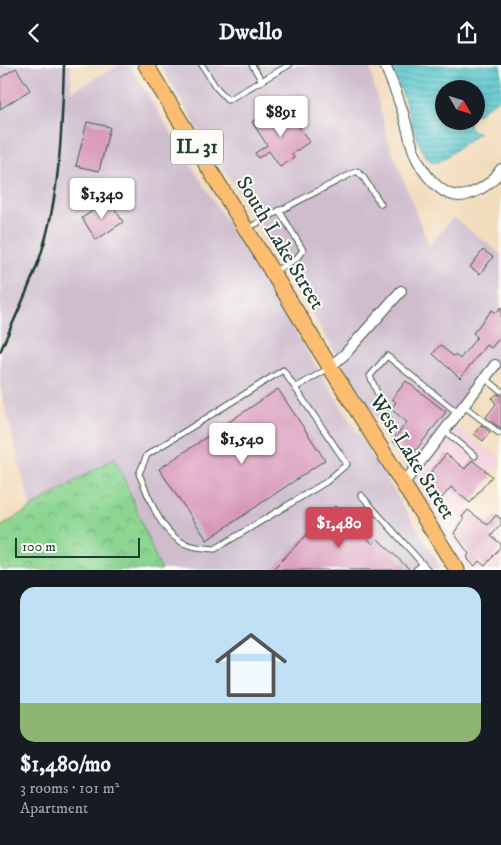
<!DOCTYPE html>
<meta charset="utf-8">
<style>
body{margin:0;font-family:"IM FELL DW Pica",serif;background:#242831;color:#f1f3f6;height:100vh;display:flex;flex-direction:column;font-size:19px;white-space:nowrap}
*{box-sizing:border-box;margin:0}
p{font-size:16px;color:#9ea1a6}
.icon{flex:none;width:28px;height:28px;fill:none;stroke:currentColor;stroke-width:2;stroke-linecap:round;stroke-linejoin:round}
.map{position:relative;height:505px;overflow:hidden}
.panel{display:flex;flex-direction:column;background:#171b24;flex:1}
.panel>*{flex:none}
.needle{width:32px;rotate:129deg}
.controls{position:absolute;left:435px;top:15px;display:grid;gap:10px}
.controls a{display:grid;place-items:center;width:50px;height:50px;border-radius:50%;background:#171b24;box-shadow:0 2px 8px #0003;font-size:25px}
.scale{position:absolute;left:15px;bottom:12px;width:125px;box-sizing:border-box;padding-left:5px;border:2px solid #1f3d34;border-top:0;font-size:14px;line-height:18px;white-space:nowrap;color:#1f3d34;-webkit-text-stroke:4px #fdfcf7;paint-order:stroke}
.price{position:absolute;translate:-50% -42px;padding:0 11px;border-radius:5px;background:#fff;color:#222;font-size:16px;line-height:32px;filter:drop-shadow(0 1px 2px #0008)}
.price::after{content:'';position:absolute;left:50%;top:30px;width:15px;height:11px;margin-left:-8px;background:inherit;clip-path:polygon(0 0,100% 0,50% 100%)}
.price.active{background:#d1495b;color:#fff}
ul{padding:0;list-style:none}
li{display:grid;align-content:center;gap:10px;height:265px;padding:0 20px}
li+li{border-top:1px solid #363941}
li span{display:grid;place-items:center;height:155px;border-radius:15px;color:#555}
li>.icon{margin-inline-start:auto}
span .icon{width:90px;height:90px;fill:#fffc;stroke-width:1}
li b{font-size:21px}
header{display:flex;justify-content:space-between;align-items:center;height:65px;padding:0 20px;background:#171b24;font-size:22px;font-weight:700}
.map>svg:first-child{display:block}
.built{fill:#f3cfde}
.industrial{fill:#cfbdce}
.park{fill:url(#park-crowns);stroke:#568a63}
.water{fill:url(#water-rules);stroke:#3c8180}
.building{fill:#d896b9}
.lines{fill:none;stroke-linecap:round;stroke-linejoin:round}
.lane-casing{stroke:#3f5549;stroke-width:7}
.street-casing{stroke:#3f5549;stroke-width:12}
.primary-casing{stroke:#3f5549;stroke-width:17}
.lane{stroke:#fff;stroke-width:5}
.street{stroke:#fff;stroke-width:10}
.primary{stroke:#fcbd6f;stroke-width:15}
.rail{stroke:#1f3d34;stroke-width:2.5}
.labels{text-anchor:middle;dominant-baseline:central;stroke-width:4;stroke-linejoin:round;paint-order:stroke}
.shield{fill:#fdfcf7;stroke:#62766e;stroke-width:1}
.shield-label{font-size:20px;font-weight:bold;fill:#1f3d34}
.street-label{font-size:21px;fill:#1f3d34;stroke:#fdfcf7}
</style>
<header><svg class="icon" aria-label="back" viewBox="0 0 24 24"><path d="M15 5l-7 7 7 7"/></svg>Dwello<svg class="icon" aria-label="share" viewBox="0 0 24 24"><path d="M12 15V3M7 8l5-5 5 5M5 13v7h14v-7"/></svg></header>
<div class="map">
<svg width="501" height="505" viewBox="0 0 501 505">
<defs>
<pattern id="park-crowns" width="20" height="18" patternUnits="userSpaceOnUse" patternTransform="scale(1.25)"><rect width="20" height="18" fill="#8cd692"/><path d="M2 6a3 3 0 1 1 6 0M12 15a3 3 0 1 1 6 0" fill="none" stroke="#72af78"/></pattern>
<pattern id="water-rules" width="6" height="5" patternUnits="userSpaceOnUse" patternTransform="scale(1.25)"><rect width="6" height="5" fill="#58c5cc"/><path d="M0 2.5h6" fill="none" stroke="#48a1a6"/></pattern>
</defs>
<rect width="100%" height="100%" fill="#fdfcf7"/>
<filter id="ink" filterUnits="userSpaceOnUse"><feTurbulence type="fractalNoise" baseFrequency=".02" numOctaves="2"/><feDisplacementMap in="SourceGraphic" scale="10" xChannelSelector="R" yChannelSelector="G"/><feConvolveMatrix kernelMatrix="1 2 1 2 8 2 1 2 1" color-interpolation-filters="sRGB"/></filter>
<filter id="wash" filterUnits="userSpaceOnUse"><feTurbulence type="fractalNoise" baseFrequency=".0096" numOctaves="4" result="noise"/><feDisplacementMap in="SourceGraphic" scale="20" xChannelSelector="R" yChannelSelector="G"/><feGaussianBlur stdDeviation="1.12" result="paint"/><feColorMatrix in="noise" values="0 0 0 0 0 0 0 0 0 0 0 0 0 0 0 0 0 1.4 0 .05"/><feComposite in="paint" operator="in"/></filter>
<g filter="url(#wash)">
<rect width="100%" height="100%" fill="#f2dcbe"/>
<path class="built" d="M453,360L501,395L467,442L501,469V505H468L413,411Z"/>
<path class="industrial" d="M0,0H71V27L119,0H129L443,505H161L115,393L31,445L0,321Z
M160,0H369L389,78L429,181L453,152L501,189V296L413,411L339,294L258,157L202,70Z"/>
<path class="park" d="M115,392L161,505H2L0,500V462Z"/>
<path class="water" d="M390,0H501V32L476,50V24H444V56H469L470,64L479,68C469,73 443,96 438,97C437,97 432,97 431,96C419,89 409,49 405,36C400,24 395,12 390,0Z"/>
<g id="blocks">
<path class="building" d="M16,3L30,25L0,44V13Z
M287,44L309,77L292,89L294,93L280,102L269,86L258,93L255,88L267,80L252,57L260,52L265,60Z
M87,57L110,62L99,106L76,101Z
M109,135L123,157L96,175L82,153Z
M483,185L493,192L480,209L470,202Z
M501,242V271L491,283L486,280L460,313L433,289L440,280L453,291L455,290L460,294L477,272L473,268L492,245L496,248Z
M406,316L446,347L411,391L392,376L407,357L391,344L396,337L392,334Z
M278,324L325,395L207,475L159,404Z
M497,329L501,330V364L486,352L496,339L492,333Z
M481,360L490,367L483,376L474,369Z
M446,389L465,404L472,395L492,411L470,438L451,422L436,440L422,418Z
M335,441L373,479L378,474L410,505H272Z
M468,445L488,460L496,450L501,454V459L491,471L501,479V481L485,501L479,496L475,501L468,495L469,494L467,492L469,489L454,468L464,454L462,452Z"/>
</g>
</g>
<g filter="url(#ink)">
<use href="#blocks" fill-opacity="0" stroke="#3f5549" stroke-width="1"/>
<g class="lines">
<defs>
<path id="lane" d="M202,0L215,21L228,35L289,0
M252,0L262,16
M247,164C283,143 320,125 357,106L363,112L381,139
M275,206L296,194L303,185L279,145
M283,305L347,399L326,417L215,484C202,483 187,482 177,474C157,459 149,431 139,409L147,390Z
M485,313L501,326
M295,323L329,303
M464,341L499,368
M390,358L370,311L387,291L458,348
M445,366L475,391
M361,430L428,505
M416,505L423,499"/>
<path id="street" d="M385,0C390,13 396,26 400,39C407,57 409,77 417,94C426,112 446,138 469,129C483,124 494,116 501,104
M330,302L345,289L401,226
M404,418L495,300"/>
<path id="primary" d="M146,0L330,302L457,505"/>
</defs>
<use href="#lane" class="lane-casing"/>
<use href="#street" class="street-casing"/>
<use href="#primary" class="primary-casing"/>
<use href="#lane" class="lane"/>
<use href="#street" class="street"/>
<use href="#primary" class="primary"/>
<path class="rail" d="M0,287C14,255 29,224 40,192C60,132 62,63 64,0"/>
</g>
</g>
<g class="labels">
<rect class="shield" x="171" y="64.5" width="52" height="35" rx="4"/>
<g class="shield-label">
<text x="197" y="82">IL 31</text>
</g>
<g class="street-label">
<text transform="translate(280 178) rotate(59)">South Lake Street</text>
<text transform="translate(412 392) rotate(58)">West Lake Street</text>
</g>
</g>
</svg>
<div class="controls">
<a><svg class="needle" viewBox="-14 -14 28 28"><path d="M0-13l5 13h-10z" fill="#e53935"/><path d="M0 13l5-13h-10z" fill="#9ea1a6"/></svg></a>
</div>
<div class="scale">100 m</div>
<b class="price" style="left:281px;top:73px">$891</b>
<b class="price" style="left:102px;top:155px">$1,340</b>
<b class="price" style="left:242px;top:400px">$1,540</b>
<b class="price active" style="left:339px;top:484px">$1,480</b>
</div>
<section class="panel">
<ul>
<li><span style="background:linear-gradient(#bfe0f5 75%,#8fb573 0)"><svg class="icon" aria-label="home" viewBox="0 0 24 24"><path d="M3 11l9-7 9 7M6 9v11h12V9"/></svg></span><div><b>$1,480/mo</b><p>3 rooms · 101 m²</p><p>Apartment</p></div></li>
</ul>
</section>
